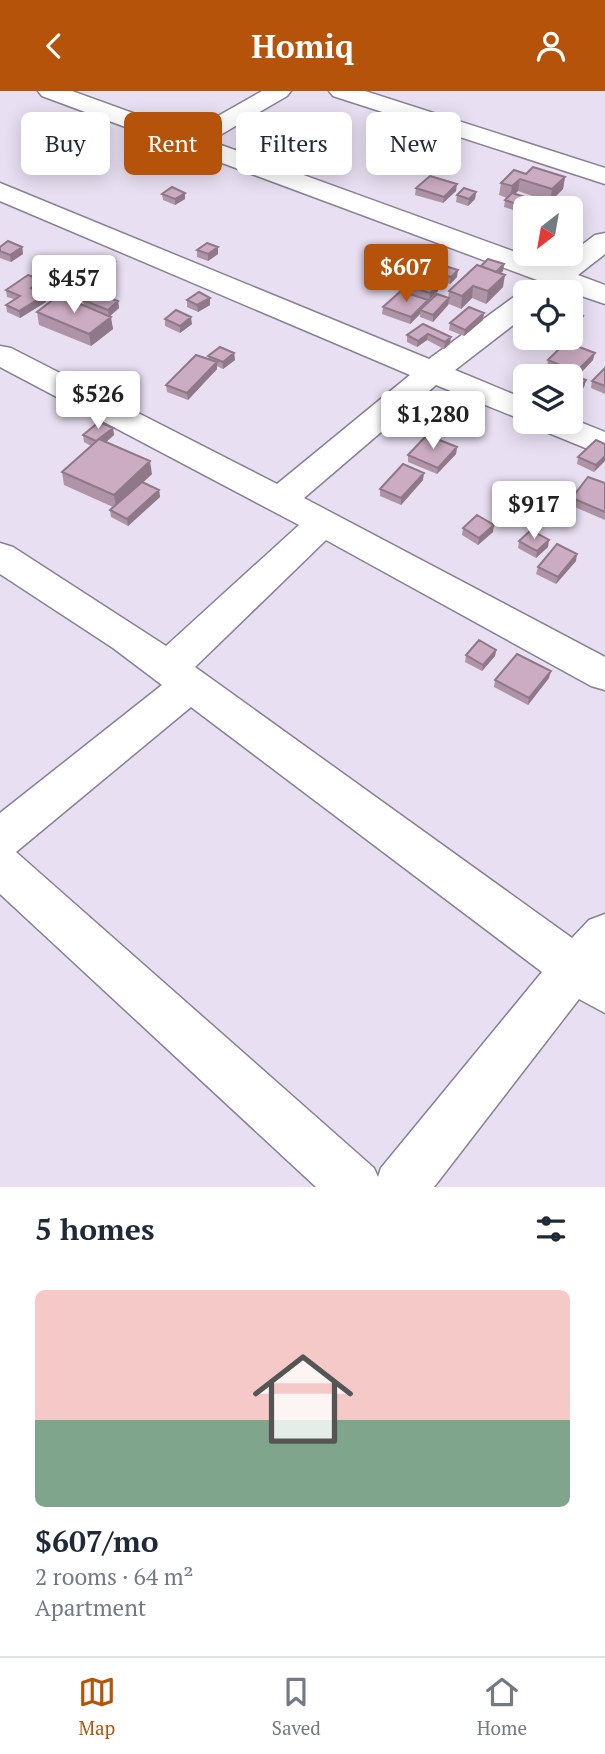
<!DOCTYPE html>
<meta charset="utf-8">
<style>
body{margin:0;font-family:"PT Serif",serif;background:#f6f6f7;color:#1f2937;height:100vh;display:flex;flex-direction:column;font-size:26px;white-space:nowrap}
*{box-sizing:border-box;margin:0}
p{font-size:23px;color:#747a83}
.icon{flex:none;width:38px;height:38px;fill:none;stroke:currentColor;stroke-width:2;stroke-linecap:round;stroke-linejoin:round}
.map{position:relative;height:1096px;overflow:hidden}
.drawer{display:flex;flex-direction:column;background:#fff;flex:1}
.drawer>*{flex:none}
.hud{position:absolute;left:21px;top:21px;width:564px;height:63px;display:flex;gap:14px}
.needle{width:46px;rotate:211deg}
.controls{position:absolute;left:513px;top:105px;display:grid;gap:14px}
.controls a{display:grid;place-items:center;width:70px;height:70px;border-radius:10px;background:#fff;box-shadow:0 4px 18px #0003;font-size:35px}
.price{position:absolute;translate:-50% -60px;padding:0 16px;border-radius:7px;background:#fff;color:#222;font-size:23px;line-height:46px;filter:drop-shadow(0 2px 4px #0008)}
.price::after{content:'';position:absolute;left:50%;top:42px;width:21px;height:16px;margin-left:-10px;background:inherit;clip-path:polygon(0 0,100% 0,50% 100%)}
.price.active{background:#b45309;color:#fff}
ul{padding:0;list-style:none}
li{display:grid;align-content:center;gap:14px;height:371px;padding:0 35px}
li span{display:grid;place-items:center;height:217px;border-radius:10px;color:#555}
li>.icon{margin-inline-start:auto}
span .icon{width:126px;height:126px;fill:#fffc;stroke-width:1}
li b{font-size:30px}
h2{display:flex;justify-content:space-between;align-items:center;height:84px;padding:0 35px;font-size:30px}
.chip{padding:0 24px;border-radius:10px;background:#fff;box-shadow:0 4px 18px #0003;font-size:24px;line-height:63px}
.chip.active{background:#b45309;color:#fff}
header{display:flex;justify-content:space-between;align-items:center;height:91px;padding:0 35px;background:#b45309;color:#fff;font-size:32px;font-weight:600}
.tab-bar{display:flex;justify-content:space-around;align-items:center;height:98px;border-top:2px solid #e0e1e3;background:#fff;font-size:19px;color:#747a83}
.tab-bar a{display:grid;justify-items:center;gap:4px}
.tab-bar .active{color:#b45309}
.map>svg:first-child{display:block}
.lines{fill:none;stroke-linecap:round;stroke-linejoin:round}
.minor-casing{stroke:#898192;stroke-width:3}
.minor{fill:#fff;fill-rule:evenodd}
.wall{fill:#af94a7}
.shaded-wall{fill:#8f7888}
.building{fill:#ccacc2;stroke:#8f7888;stroke-width:2}
</style>
<header><svg class="icon" aria-label="back" viewBox="0 0 24 24"><path d="M15 5l-7 7 7 7"/></svg>Homiq<svg class="icon" aria-label="person" viewBox="0 0 24 24"><circle cx="12" cy="8" r="4"/><path d="M4 21q1-7 8-7t8 7"/></svg></header>
<div class="map">
<svg width="605" height="1096" viewBox="0 0 605 1096">
<rect width="100%" height="100%" fill="#e8dff2"/>
<g class="lines">
<defs>
<path id="minor" d="M38,0H72L188,42L262,0H291L287,5L210,50L554,175L595,144L605,142V163L578,184L605,194V213L561,198L557,201H526L537,189L42,5Z
M329,0H365L605,77V93L333,5Z
M0,92L429,268L515,205L525,202V225L455,279L525,308V330L436,294L304,407L605,566V599L591,595L326,449L195,576L572,847L589,829L605,823V922L579,908L434,1096H316L0,803V722L162,594L113,557L0,483V452L13,456L166,555L299,434L0,276V255L11,257L277,393L410,284L0,110ZM191,616L542,881L381,1077L378,1086L374,1077L16,761Z
M570,327L605,341V365L539,338L535,331H570Z"/>
</defs>
<use href="#minor" class="minor-casing"/>
<use href="#minor" class="minor"/>
</g>
<path class="wall" d="M526,83L565,86L563,98L550,111L518,100L515,103L524,113L516,120L504,116L505,109L507,107L499,104L501,92Z
M416,97L456,100L443,112L415,104Z
M476,101L475,108L468,115L456,111L457,104Z
M185,102V108L175,114L163,109L162,103Z
M0,156H22L23,163L11,171L0,167Z
M218,156V163L208,170L197,166V159Z
M115,171L116,178L96,193L80,187L79,180Z
M504,173L503,180L500,182L503,196L486,213L472,207L461,218L449,213L433,231L420,226V223L410,233L382,223L383,216L428,209V212L448,207L449,200L481,175Z
M440,176L457,186L450,193L434,188L435,184L429,189L438,200L429,209L394,196V190L409,182V180Z
M43,191L82,202L71,209L84,215L83,209L118,210L119,217L110,225L113,238L91,255L39,234L37,221L63,206L44,198Z
M43,196L37,200L46,211L20,227L7,221L6,214L14,208L7,206L6,199Z
M187,209L210,214L198,221L187,216Z
M165,228L192,233L180,242L165,235Z
M483,229L464,245L449,239L450,232Z
M423,233L450,253L444,258L427,249L417,256L407,251V244Z
M234,262L235,269L223,278L217,275V278L188,309L167,301L166,294L209,268L208,265Z
M548,269H593L577,286L586,289L584,296L570,313V285L547,276Z
M605,277V303L591,297L592,290Z
M113,337L114,344L106,351L152,383L143,391L159,399L160,406L128,435L111,426L110,419L113,416L64,394L62,381L91,355L84,351L83,344Z
M605,353L594,381L577,373L578,366Z
M457,356L456,363L437,383L408,371V364Z
M423,389L401,414L380,405V398Z
M605,392V429L570,414L572,407Z
M523,417L558,419L557,425L545,436L522,423Z
M463,437L493,441L478,454L462,444Z
M519,450L548,456L536,467L518,457Z
M576,470L556,493L536,483L538,476Z
M496,559L495,565L482,580L465,571L466,564Z
M549,587L528,614L494,596L495,589Z"/>
<path class="shaded-wall" d="M565,86L563,98L550,111L552,98Z
M520,88L518,100L510,108L512,95Z
M457,93L456,100L443,112L444,106Z
M476,101L475,108L468,115L469,108Z
M185,102V108L175,114V108Z
M525,106L524,113L516,120L517,113Z
M22,156L23,163L11,171L10,164Z
M218,156V163L208,170V163Z
M115,171L116,178L96,193L95,186Z
M440,172L439,179L435,181L434,184L426,193V186Z
M504,173L503,180L494,189L495,182Z
M458,179L457,186L450,193L451,186Z
M505,184L503,196L486,213L488,200Z
M42,189L43,196L32,204L31,197Z
M439,193L438,200L429,209L430,202Z
M81,195L82,202L71,210L70,203Z
M473,195L472,207L461,218L462,205Z
M45,204L46,211L20,227L19,220Z
M210,207V214L198,221L197,214Z
M449,207L448,214L433,231V224Z
M428,209L427,216L420,219V223L410,233L411,226Z
M118,210L119,217L109,226L108,219Z
M484,222L483,229L464,245L465,239Z
M583,225L582,231L570,245V240Z
M111,226L113,238L91,255L89,243Z
M191,226L192,233L180,242V235Z
M428,243L427,249L417,256L418,250Z
M451,246L450,253L444,258L445,251Z
M234,262L235,269L223,278V271Z
M595,262L593,269L575,288L576,281Z
M217,271V278L188,309L187,302Z
M586,289L584,296L570,313L572,306Z
M113,337L114,344L98,358L97,351Z
M457,356L456,363L437,383L438,377Z
M605,365V370L594,381L596,374Z
M150,370L152,383L116,417L114,404Z
M424,382L423,389L401,414V407Z
M159,399L160,406L128,435L127,428Z
M558,419L557,425L545,436L546,429Z
M494,434L493,441L478,454L479,447Z
M549,449L548,456L536,467L537,460Z
M577,463L576,470L556,493L558,486Z
M496,559L495,565L482,580L483,574Z
M551,580L549,587L528,614L529,607Z"/>
<path class="building" d="M533,76L565,86L552,98L520,88L512,95L501,92L514,79L526,83Z
M430,85L457,93L444,106L416,97Z
M172,96L185,102L175,108L162,103Z
M464,97L476,101L469,108L457,104Z
M512,102L525,106L517,113L505,109Z
M8,150L22,156L10,164L0,160V156Z
M207,152L218,156L208,163L197,159Z
M99,165L115,171L95,186L79,180Z
M422,166L440,172L426,186L409,180Z
M488,168L504,173L496,181L481,175Z
M442,174L458,179L451,186L435,181Z
M477,174L505,184L488,200L473,195L462,205L449,200Z
M404,181L439,193L430,202L394,190Z
M55,183L81,195L70,203L43,191Z
M28,184L42,189L31,197L45,204L19,220L6,214L20,205L6,199Z
M401,200L428,209L411,226L383,216Z
M94,201L118,210L108,219L83,209Z
M199,201L210,207L197,214L187,209Z
M437,203L449,207L433,224L420,219Z
M59,204L111,226L89,243L37,221Z
M469,216L484,222L465,239L450,232Z
M176,219L191,226L180,235L165,228Z
M570,220L583,225L570,240Z
M423,233L451,246L445,251L428,243L418,250L407,244Z
M566,251L595,262L576,281L548,269Z
M220,256L234,262L223,271L208,265Z
M196,264L217,271L187,302L166,294Z
M605,277V295L592,290Z
M564,281L586,289L572,306H570V285H561Z
M99,331L113,337L96,350L83,344Z
M427,344L457,356L438,377L408,364Z
M99,348L150,370L114,404L62,381Z
M596,349L605,353V365L596,374L578,366Z
M403,373L424,382L401,407L380,398Z
M588,386L605,392V421L572,407Z
M142,391L159,399L127,428L110,419Z
M535,406L558,419L546,429L523,417Z
M477,424L494,434L479,447L463,437Z
M531,439L549,449L537,460L519,450Z
M557,453L577,463L558,486L538,476Z
M479,549L496,559L483,574L466,564Z
M517,563L551,580L529,607L495,589Z"/>
</svg>
<div class="controls">
<a><svg class="needle" viewBox="-14 -14 28 28"><path d="M0-13l5 13h-10z" fill="#e53935"/><path d="M0 13l5-13h-10z" fill="#747a83"/></svg></a>
<a><svg class="icon" aria-label="locate" viewBox="0 0 24 24"><circle cx="12" cy="12" r="6"/><path d="M12 2v4M12 18v4M2 12h4M18 12h4"/></svg></a>
<a><svg class="icon" aria-label="layers" viewBox="0 0 24 24"><path d="M12 4l9 5-9 5-9-5zM3 14l9 5 9-5"/></svg></a>
</div>
<b class="price active" style="left:406px;top:213px">$607</b>
<b class="price" style="left:74px;top:224px">$457</b>
<b class="price" style="left:98px;top:340px">$526</b>
<b class="price" style="left:433px;top:360px">$1,280</b>
<b class="price" style="left:534px;top:450px">$917</b>
<div class="hud">
<a class="chip">Buy</a>
<a class="chip active">Rent</a>
<a class="chip">Filters</a>
<a class="chip">New</a>
</div>
</div>
<section class="drawer">
<h2>5 homes<svg class="icon" aria-label="filters" viewBox="0 0 24 24"><path d="M4 7h16M4 17h16"/><circle cx="9" cy="7" r="2"/><circle cx="15" cy="17" r="2"/></svg></h2>
<ul>
<li><span style="background:linear-gradient(#f6c9c9 60%,#7fa58c 0)"><svg class="icon" aria-label="home" viewBox="0 0 24 24"><path d="M3 11l9-7 9 7M6 9v11h12V9"/></svg></span><div><b>$607/mo</b><p>2 rooms · 64 m²</p><p>Apartment</p></div></li>
</ul>
</section>
<nav class="tab-bar">
<a class="active"><svg class="icon" aria-label="map" viewBox="0 0 24 24"><path d="M3 6l6-2 6 2 6-2v14l-6 2-6-2-6 2zM9 4v14M15 6v14"/></svg>Map</a>
<a><svg class="icon" aria-label="saved" viewBox="0 0 24 24"><path d="M7 4h10v16l-5-4-5 4z"/></svg>Saved</a>
<a><svg class="icon" aria-label="home" viewBox="0 0 24 24"><path d="M3 11l9-7 9 7M6 9v11h12V9"/></svg>Home</a>
</nav>
